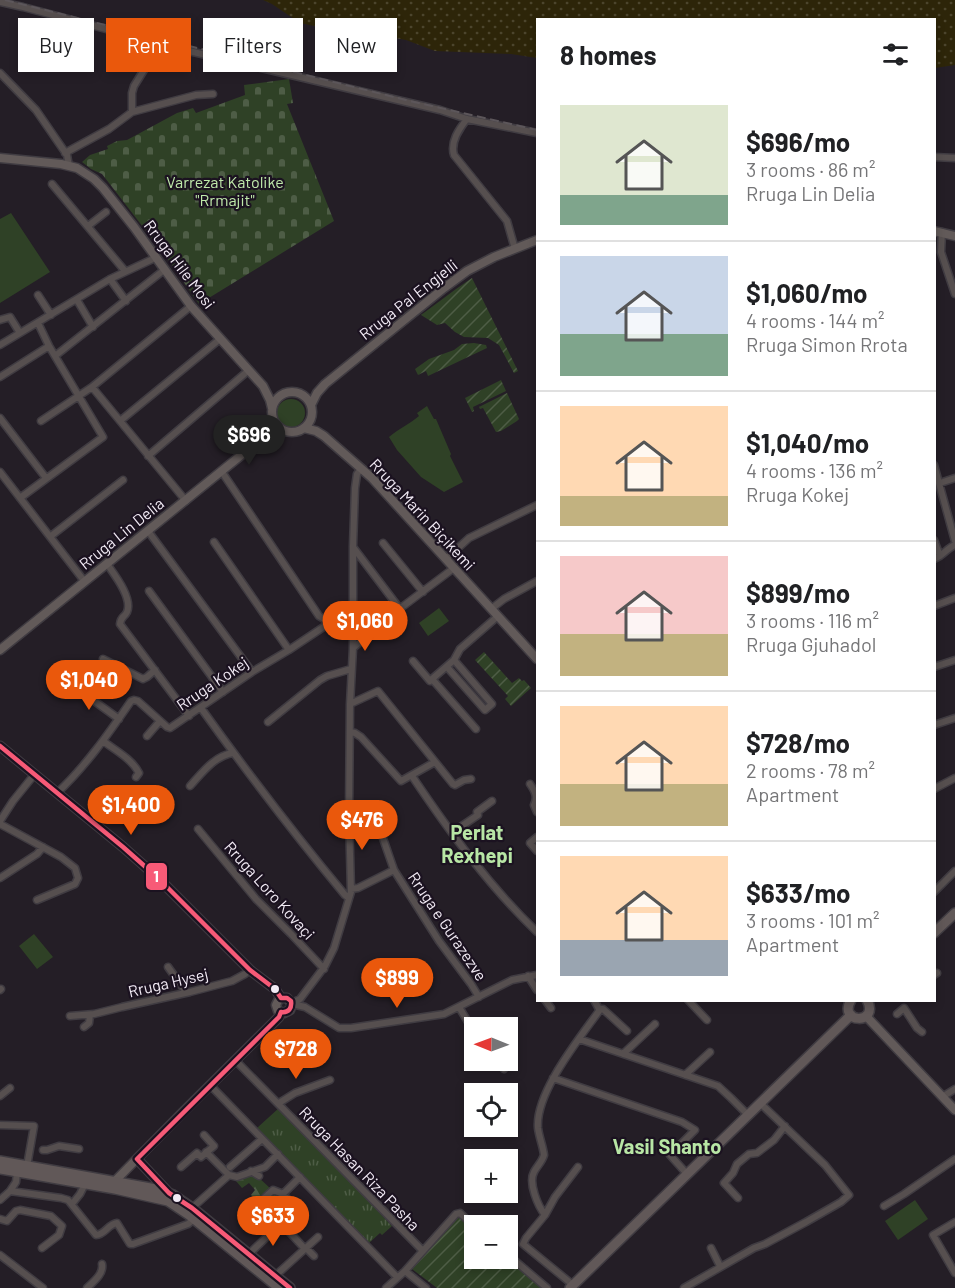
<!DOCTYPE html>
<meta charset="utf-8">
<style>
body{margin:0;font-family:Barlow,sans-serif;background:#f6f6f6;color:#202124;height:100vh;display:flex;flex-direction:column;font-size:22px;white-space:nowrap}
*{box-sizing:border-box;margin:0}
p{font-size:20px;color:#757577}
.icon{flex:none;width:33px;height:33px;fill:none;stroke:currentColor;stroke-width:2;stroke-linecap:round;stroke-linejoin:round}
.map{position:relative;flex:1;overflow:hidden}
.panel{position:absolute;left:536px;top:18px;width:400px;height:984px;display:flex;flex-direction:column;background:#fff;border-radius:0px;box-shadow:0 3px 9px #0003}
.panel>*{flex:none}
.top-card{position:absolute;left:18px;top:18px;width:428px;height:54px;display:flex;gap:12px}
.needle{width:39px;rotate:271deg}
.controls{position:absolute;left:464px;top:1017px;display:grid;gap:12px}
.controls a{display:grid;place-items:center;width:54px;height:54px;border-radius:0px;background:#fff;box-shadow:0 3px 9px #0003;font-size:30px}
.price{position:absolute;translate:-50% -51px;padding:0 14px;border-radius:21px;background:#ea580c;color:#fff;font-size:20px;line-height:39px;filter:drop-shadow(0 2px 3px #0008)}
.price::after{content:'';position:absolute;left:50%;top:36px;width:18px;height:14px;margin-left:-9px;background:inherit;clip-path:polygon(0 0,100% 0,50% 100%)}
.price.selected{background:#222;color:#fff}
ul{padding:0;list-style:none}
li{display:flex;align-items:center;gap:18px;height:150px;padding:0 24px}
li+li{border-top:2px solid #e0e0e0}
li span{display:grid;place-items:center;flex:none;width:168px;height:120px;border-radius:0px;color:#555}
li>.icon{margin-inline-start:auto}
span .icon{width:72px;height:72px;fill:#fffc;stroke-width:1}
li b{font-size:26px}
h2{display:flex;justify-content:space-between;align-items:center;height:72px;padding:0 24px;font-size:26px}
.chip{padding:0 21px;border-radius:0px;background:#fff;box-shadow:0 3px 9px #0003;font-size:21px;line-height:54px}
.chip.selected{background:#ea580c;color:#fff}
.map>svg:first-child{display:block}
.grass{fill:#2f4126}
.forest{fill:url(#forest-firs)}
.sand{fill:url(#sand-dots)}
.cemetery{fill:url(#cemetery-stones)}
.park{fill:url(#park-tufts)}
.garden{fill:url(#garden-furrows)}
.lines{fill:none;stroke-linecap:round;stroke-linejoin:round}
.street-casing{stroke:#403c42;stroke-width:9}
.secondary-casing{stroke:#403c42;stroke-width:11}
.primary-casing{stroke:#403c42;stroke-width:12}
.street{stroke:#564f4f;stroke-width:6}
.secondary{stroke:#625a59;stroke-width:8}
.primary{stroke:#615858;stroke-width:9}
.rail{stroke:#5c565a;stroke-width:2;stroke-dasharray:9 4.5;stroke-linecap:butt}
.bus-1-casing{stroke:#1b1220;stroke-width:9}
.bus-1{stroke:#f75a77;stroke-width:4.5}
.bus-dot{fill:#f2ebf5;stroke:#1b1220;stroke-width:2}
.labels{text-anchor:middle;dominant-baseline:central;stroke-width:4.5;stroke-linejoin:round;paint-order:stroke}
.park-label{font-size:16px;fill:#bfe9aa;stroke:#1b1220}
.street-label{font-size:16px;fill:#f2ebf5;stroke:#1b1220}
.quarter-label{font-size:20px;font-weight:bold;fill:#b8e6a5;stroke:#1b1220}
.line-badge{stroke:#1b1220;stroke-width:2}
.badge-label{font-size:16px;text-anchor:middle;font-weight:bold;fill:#fff}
</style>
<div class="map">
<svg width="955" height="1288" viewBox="0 0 955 1288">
<defs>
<pattern id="forest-firs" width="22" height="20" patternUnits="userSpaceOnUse" patternTransform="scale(1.5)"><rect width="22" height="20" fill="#2f4126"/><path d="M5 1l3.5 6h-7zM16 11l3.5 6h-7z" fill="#4e5d46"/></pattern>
<pattern id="sand-dots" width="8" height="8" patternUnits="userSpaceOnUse" patternTransform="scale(1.5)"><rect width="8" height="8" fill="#2d2509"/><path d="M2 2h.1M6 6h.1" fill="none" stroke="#4c452d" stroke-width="1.8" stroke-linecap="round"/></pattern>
<pattern id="cemetery-stones" width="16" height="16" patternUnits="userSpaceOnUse" patternTransform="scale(1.5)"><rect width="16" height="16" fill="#2f4126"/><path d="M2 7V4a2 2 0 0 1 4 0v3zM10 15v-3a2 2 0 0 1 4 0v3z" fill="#4e5d46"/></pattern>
<pattern id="park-tufts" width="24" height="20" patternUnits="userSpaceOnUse" patternTransform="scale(1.5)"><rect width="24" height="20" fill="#2f4126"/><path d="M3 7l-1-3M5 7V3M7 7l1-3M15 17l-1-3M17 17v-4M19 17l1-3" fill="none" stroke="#4e5d46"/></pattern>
<pattern id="garden-furrows" width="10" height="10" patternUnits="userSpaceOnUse" patternTransform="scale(1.5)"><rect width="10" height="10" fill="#2f4126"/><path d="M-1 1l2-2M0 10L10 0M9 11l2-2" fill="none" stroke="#4e5d46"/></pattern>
</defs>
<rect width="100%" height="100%" fill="#241e26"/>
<path class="grass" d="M11,213L50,272L0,303V219Z
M277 413a14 14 0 1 1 28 0a14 14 0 1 1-28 0Z
M427,406L434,419H436L451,454L450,456L463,482L444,492L421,477L397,450L389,437C398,429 410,424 419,416L417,413Z
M439,608L449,621L428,636L419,623Z
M34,934L53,957L37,969L19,946Z
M915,1200L928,1219L898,1240L885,1221Z"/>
<path class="forest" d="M251,1173L258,1177L271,1189L258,1202L251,1195L255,1190L249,1183L242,1188L236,1181L238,1178Z"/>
<path class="sand" d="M263,0H955V65L935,68L934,20H537V58L511,54L435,51L406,40L384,36L359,35L347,33L300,23L272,4Z"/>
<path class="cemetery" d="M289,79L293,103L287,104L334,221L199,304L167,258L102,174L91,169L82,162L90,155L108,149L107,146L117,141L127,140L177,113L193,108L196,113L245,95L244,85Z"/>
<path class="park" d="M279,1108L392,1226L382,1235L380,1233L369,1243L257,1128Z
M273,1192L282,1196L294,1208L281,1221L262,1202Z"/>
<path class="garden" d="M472,278L518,371L514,373L499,345L488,338L464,337L455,332L445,323L437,325L421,315L456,289Z
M474,343L486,345L487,348L428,376L426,371L418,375L415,369L429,359L454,350L462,344Z
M501,380L506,391L473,407L474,411L472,412L465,398Z
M507,393L519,419L517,421L501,431L496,432L483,408L480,409L479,407Z
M484,652L512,683L519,678L522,681L524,680L531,688L511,706L505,699L508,696L475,660Z
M458,1215L474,1229V1258H507V1257L543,1288H437L412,1269Z"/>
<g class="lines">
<defs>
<path id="street" d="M0,2L23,7L189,51L440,110L467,119L537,133
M0,73L36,110L67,155L69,166
M132,112L196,95L213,94
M467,119C459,129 450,142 454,155L507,221L515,249
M65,153L109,129L132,112V93L134,86L144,70L153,41
M934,157L955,158
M52,184L125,271
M88,226L106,212
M942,232L941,252L955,294
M110,279L126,301
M38,295L51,315
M77,300L93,327
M0,320L10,317L20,333
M0,345L110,279L155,258
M55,356L164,270
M0,377L49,346
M92,387L186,501
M0,418L46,478
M41,421L92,387L191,306
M120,421L220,339
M148,456L249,370
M934,465L955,541
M0,472L85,582
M222,472L319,616L330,623
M940,483L955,478
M20,498L103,437L49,346L38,323
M148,531L252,672
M51,536L123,480
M934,540L940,556
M214,542L289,650
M383,543L423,592
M353,547L400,609
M446,559L469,538L537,505
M934,559C943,556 947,548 955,545
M107,564C114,574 133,598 127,612C124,618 121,616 120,624L189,716
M149,591L223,692
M934,606L955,598
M491,609L504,599L537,581
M353,648L394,613L454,568
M103,659L143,679L147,677L155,670
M413,661L430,681L432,679L476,729
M447,667L485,710L492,704L454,660
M934,667L955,660
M432,679L454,660L460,649L498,616
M75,687L119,719
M350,704L378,691L453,784L455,785L464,780L471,779
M201,708C247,772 295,835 345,895L349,898
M268,722L320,680L327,676L351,669
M934,725L955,718
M350,732L355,733L361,737L401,781L435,762
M147,736L160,721
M103,741C115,750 132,759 139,773L136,777
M412,776C449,831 489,886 537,932
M530,784C535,791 538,797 534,805L537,812
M190,786C202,773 214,756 233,753
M934,789L955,778
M57,793C86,766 109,733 131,701L134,700L138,701L167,727L170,728L252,672L289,650L334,620L346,616H353
M0,821L13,801L34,775
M0,824L61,857L75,868L78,878L75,884L37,900
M378,824L394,870L439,941L471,984L479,997
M198,829L256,899L291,934L324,969
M453,832L478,815L477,812L492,801
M537,837L530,843L537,851
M0,878L37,854L43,847
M351,889L358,888L394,870
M934,892L955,871
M168,967L186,992
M934,975L937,973
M528,976L537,990
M0,990L1,989
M545,1000L551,1008
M594,1000L599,1009H603L627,1031
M688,1000L707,1020
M292,1003L300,999L325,966L334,948L351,892L349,815L350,704L353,648V546L355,488L357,474L361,469
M292,1004L305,1007L339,1028H351L444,1014L512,980L537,975
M459,1007L474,1032
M897,1014L904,1008L917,1028L922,1032
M70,1016L94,1014L122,1007L190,992L232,981L245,974L250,970
M84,1027L89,1023L90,1015
M579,1039L718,1086L731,1098L748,1115
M623,1054L655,1024
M499,1060L504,1069
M236,1061L423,1251
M685,1075L710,1052
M553,1078L682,1122L695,1130L670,1155L687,1174
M210,1085L397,1277
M0,1096L10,1088
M942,1097L955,1089
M279,1103L295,1093L330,1080
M0,1125L34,1126L27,1166
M43,1150H47L59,1146L79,1149
M206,1152L229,1175L237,1177L265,1167L278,1154
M181,1167L197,1153L201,1157L214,1146L204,1135
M230,1167L262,1139
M251,1171L259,1176
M10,1191L16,1182L17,1172
M283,1194L300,1177
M738,1198L724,1183L733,1173L737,1164L749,1154L757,1153L774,1140L785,1126
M263,1199L273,1190L283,1194L296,1208L281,1223L305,1249
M0,1200L10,1191L61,1198L68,1200L96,1235C105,1235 108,1224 117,1223L130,1244H133L188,1224L194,1219
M72,1204L80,1194L85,1184
M884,1206L904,1194L955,1159
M192,1208L229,1175
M545,1215C538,1206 528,1183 534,1172C537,1166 542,1162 544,1155C543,1146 539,1137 538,1128C535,1093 579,1039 599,1011V1009
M0,1219L7,1221L16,1211L20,1210L51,1216L62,1226L59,1235L42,1248
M955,1222L933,1235L955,1273
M306,1248L314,1256
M711,1248L720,1266
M249,1254L281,1223
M507,1254L547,1288
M0,1255L43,1288
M405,1271L426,1288
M275,1276L318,1237
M573,1285L523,1244L526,1238L545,1215L555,1197L578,1167
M87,1288C93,1282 104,1274 102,1264
M386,1288L405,1271L456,1214L460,1213L474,1226
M684,1288L754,1248L765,1244L806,1222L841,1202L849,1195L825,1165L760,1103"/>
<path id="secondary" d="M0,158L61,164L77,168L94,179L103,188L134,227L191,306L263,386L270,400L272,408
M934,231L955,236
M272 412a20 20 0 1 1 40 0a20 20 0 1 1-40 0Z
M311,405L317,393L325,384L444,288L467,271L494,257L537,240
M304,428L316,431L324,436L372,478L537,659
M0,650L260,440L269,435L283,430
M0,746L123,847L158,878L250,970L275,989L281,998
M281,1012L284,1013L290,1010L292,1004L287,998H281
M281,1012L278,1011L276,1005L279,999L281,998
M866,1016L955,1110
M137,1159L169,1193
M115,1181L183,1112L279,1017L281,1012"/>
<path id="primary" d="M934,933L955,913
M851,1000C837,1024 880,1025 867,1000
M0,1161L156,1189L173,1195L192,1208L290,1288
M0,1169L115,1189L168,1201L189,1215L279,1288
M570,1288L851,1015"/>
</defs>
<use href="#street" class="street-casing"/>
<use href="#secondary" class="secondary-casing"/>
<use href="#primary" class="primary-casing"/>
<use href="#street" class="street"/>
<use href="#secondary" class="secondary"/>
<use href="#primary" class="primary"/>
<path class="rail" d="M5,0L414,102L537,130"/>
<defs>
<path id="bus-1" d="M0,746L123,847L158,878L250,970L275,989L281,998H287L291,1001C292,1008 289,1013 281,1012L279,1017L137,1159L169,1193L192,1208L290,1288"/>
</defs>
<use href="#bus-1" class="bus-1-casing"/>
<use href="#bus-1" class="bus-1"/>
</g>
<g class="bus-dot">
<circle cx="275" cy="989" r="5"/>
<circle cx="177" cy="1198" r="5"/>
</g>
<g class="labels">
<g class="park-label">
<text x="225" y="181">Varrezat Katolike<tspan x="225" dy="18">"Rrmajit"</tspan></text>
</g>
<g class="street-label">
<text transform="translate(180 264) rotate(53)">Rruga Hile Mosi</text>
<text transform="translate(408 299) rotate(-38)">Rruga Pal Engjelli</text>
<text transform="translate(423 514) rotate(47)">Rruga Marin Biçikemi</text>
<text transform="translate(121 533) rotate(-39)">Rruga Lin Delia</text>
<text transform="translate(212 683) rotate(-34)">Rruga Kokej</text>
<text transform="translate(270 890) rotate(48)">Rruga Loro Kovaçi</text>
<text transform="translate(448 926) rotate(56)">Rruga e Gurazezve</text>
<text transform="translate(168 982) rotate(-13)">Rruga Hysej</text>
<text transform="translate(360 1168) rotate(46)">Rruga Hasan Riza Pasha</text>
</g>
<g class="quarter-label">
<text x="477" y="832">Perlat<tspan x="477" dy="23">Rexhepi</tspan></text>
<text x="667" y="1146">Vasil Shanto</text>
</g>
</g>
<rect class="line-badge" x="145" y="862" width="23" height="29" rx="6" fill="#f75a77"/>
<g class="badge-label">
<text x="156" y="882">1</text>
</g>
</svg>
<div class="controls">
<a><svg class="needle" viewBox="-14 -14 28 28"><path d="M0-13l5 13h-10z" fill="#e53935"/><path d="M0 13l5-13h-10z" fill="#757577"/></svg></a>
<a><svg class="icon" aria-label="locate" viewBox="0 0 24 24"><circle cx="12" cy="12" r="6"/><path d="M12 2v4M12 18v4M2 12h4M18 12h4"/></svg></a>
<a>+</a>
<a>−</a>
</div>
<b class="price selected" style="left:249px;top:466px">$696</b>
<b class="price" style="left:365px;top:652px">$1,060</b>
<b class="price" style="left:89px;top:711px">$1,040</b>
<b class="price" style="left:131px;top:836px">$1,400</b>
<b class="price" style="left:362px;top:851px">$476</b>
<b class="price" style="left:397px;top:1009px">$899</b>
<b class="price" style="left:296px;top:1080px">$728</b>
<b class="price" style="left:273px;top:1247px">$633</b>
<div class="top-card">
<a class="chip">Buy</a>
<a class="chip selected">Rent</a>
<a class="chip">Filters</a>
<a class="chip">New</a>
</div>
<section class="panel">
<h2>8 homes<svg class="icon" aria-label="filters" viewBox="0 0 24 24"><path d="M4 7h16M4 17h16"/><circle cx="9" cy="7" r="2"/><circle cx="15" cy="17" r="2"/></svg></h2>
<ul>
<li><span style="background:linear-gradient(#dfe7d0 75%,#7fa58c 0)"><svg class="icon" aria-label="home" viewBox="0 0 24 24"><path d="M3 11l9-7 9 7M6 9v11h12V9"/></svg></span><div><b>$696/mo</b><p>3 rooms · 86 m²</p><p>Rruga Lin Delia</p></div></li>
<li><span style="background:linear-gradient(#c9d6e8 65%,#7fa58c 0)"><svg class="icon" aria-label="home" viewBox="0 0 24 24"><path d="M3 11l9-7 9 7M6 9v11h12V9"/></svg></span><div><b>$1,060/mo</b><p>4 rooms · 144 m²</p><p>Rruga Simon Rrota</p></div></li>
<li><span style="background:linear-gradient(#ffd9b3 75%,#c2b280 0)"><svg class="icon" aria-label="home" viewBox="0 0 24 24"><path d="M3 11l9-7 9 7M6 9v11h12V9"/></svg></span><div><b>$1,040/mo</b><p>4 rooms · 136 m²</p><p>Rruga Kokej</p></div></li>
<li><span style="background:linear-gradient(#f6c9c9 65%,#c2b280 0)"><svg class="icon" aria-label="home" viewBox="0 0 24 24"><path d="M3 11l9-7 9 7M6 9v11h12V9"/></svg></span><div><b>$899/mo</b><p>3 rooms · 116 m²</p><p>Rruga Gjuhadol</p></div></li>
<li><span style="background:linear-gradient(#ffd9b3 65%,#c2b280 0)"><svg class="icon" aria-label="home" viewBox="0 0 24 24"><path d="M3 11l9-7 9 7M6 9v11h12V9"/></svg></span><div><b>$728/mo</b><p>2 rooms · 78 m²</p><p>Apartment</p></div></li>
<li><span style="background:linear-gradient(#ffd9b3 70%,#9aa5b1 0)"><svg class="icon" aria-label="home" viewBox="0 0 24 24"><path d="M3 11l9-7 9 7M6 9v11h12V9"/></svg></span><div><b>$633/mo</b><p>3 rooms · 101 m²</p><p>Apartment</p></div></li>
</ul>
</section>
</div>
